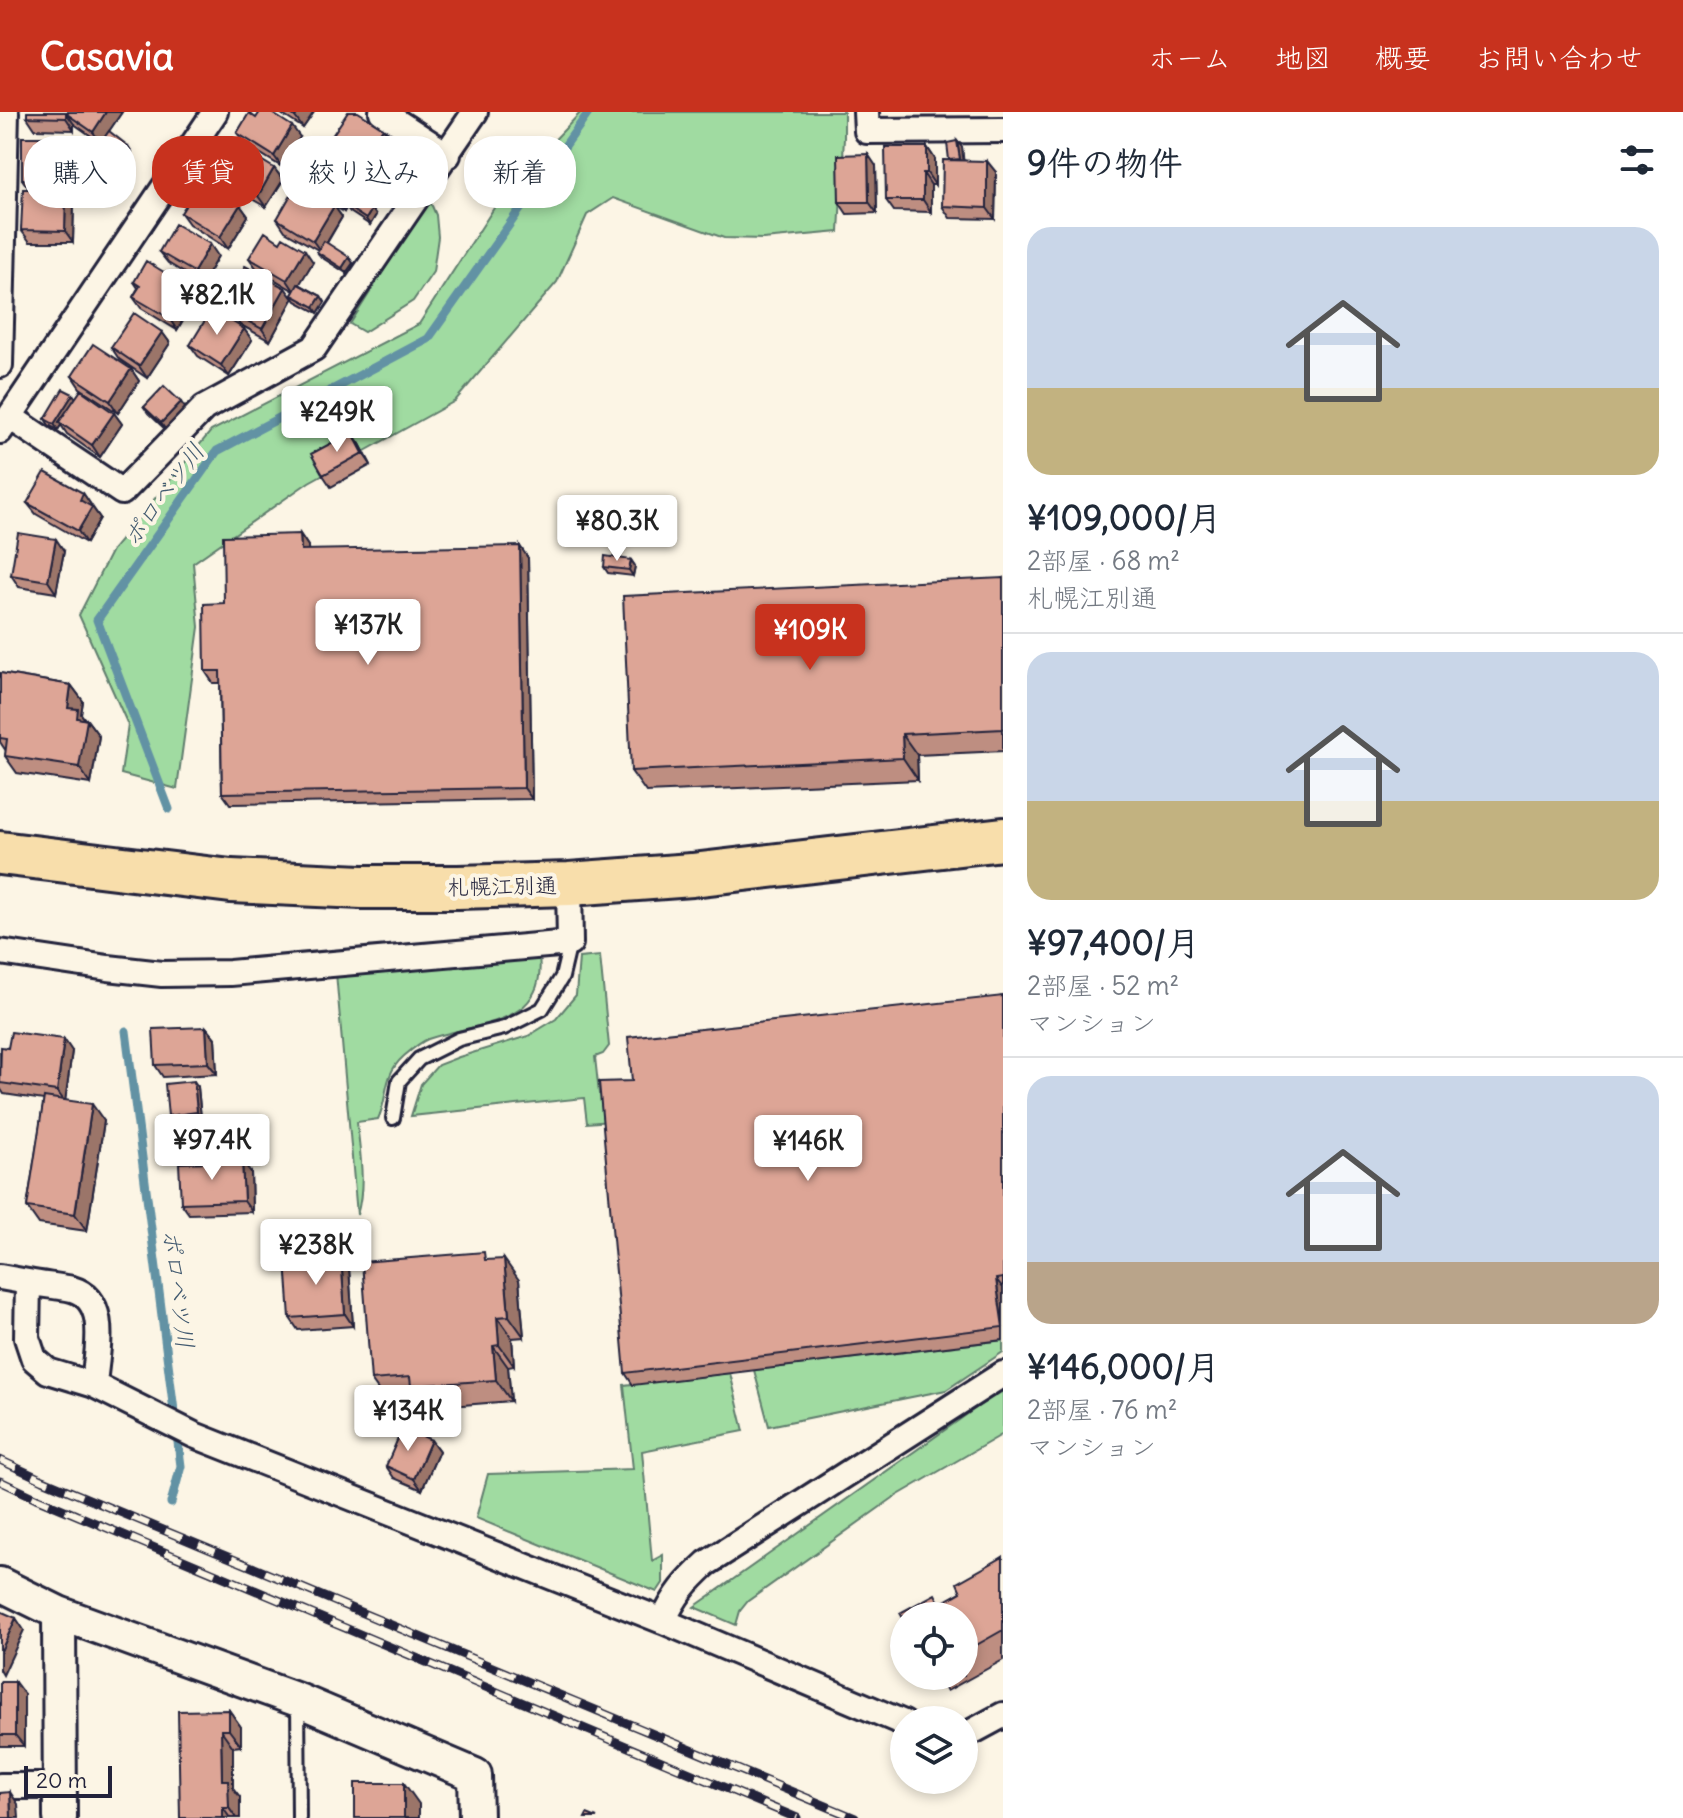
<!DOCTYPE html>
<html lang="ja">
<meta charset="utf-8">
<style>
body{margin:0;font-family:Delius,"Klee One",sans-serif;background:#f2f2f3;color:#1f2937;height:100vh;display:flex;flex-direction:column;font-size:30px;white-space:nowrap}
*{box-sizing:border-box;margin:0}
p{font-size:26px;color:#747a83}
.icon{flex:none;width:44px;height:44px;fill:none;stroke:currentColor;stroke-width:2;stroke-linecap:round;stroke-linejoin:round}
.map{position:relative;flex:1;overflow:hidden}
.side{display:flex;flex-direction:column;background:#fff;width:680px}
.side>*{flex:none}
.hud{position:absolute;left:24px;top:24px;width:760px;height:72px;display:flex;gap:16px}
.buttons{position:absolute;left:890px;top:1490px;display:grid;gap:16px}
.buttons a{display:grid;place-items:center;width:88px;height:88px;border-radius:50%;background:#fff;box-shadow:0 4px 12px #0003;font-size:40px}
.scale{position:absolute;left:24px;bottom:20px;width:88px;box-sizing:border-box;padding-left:8px;border:4px solid #22223b;border-top:0;font-size:22px;line-height:28px;white-space:nowrap;color:#22223b;-webkit-text-stroke:6px #fcf5e5;paint-order:stroke}
.price{position:absolute;translate:-50% -68px;padding:0 18px;border-radius:8px;background:#fff;color:#222;font-size:26px;line-height:52px;filter:drop-shadow(0 2px 4px #0008)}
.price::after{content:'';position:absolute;left:50%;top:48px;width:24px;height:18px;margin-left:-12px;background:inherit;clip-path:polygon(0 0,100% 0,50% 100%)}
.price.on{background:#c8321e;color:#fff}
ul{padding:0;list-style:none}
li{display:grid;align-content:center;gap:16px;height:424px;padding:0 24px}
li+li{border-top:2px solid #e0e1e3}
li span{display:grid;place-items:center;height:248px;border-radius:24px;color:#555}
li>.icon{margin-inline-start:auto}
span .icon{width:144px;height:144px;fill:#fffc;stroke-width:1}
li b{font-size:34px}
h2{display:flex;justify-content:space-between;align-items:center;height:96px;padding:0 24px;font-size:34px}
.chip{padding:0 28px;border-radius:32px;background:#fff;box-shadow:0 4px 12px #0003;font-size:28px;line-height:72px}
.chip.on{background:#c8321e;color:#fff}
header{display:flex;align-items:center;gap:48px;box-sizing:border-box;height:112px;padding:0 40px;background:#c8321e;color:#fff}
header strong{font-size:38px}
nav{display:flex;gap:44px;margin-inline-start:auto;font-size:28px}
main{display:flex;flex:1;min-height:0}
.map>svg:first-child{display:block}
.green{fill:#a0dba1;stroke:#617e6e;stroke-width:2}
.lines{fill:none;stroke-linecap:round;stroke-linejoin:round}
.stream{stroke:#6292a4;stroke-width:9}
.lane-casing{stroke:#22223b;stroke-width:18}
.street-casing{stroke:#22223b;stroke-width:30}
.secondary-casing{stroke:#22223b;stroke-width:38}
.highway-casing{stroke:#22223b;stroke-width:48}
.lane{stroke:#fcf5e5;stroke-width:12}
.street{stroke:#fcf5e5;stroke-width:24}
.secondary{stroke:#fcf5e5;stroke-width:32}
.highway{stroke:#f8deab;stroke-width:42}
.rail-casing{stroke:#22223b;stroke-width:9}
.rail{stroke:#fcf5e5;stroke-width:6;stroke-dasharray:18;stroke-linecap:butt}
.wall{fill:#be8e81;stroke:#22223b;stroke-width:2}
.shaded-wall{fill:#9b7469;stroke:#22223b;stroke-width:2}
.building{fill:#dda596;stroke:#22223b;stroke-width:2}
.labels{text-anchor:middle;dominant-baseline:central;stroke-width:8;stroke-linejoin:round;paint-order:stroke}
.street-label{font-size:22px;fill:#22223b;stroke:#fcf5e5}
.water-label{font-size:24px;font-style:italic;fill:#425a70;stroke:#fcf5e5}
</style>
<header>
<strong>Casavia</strong>
<nav><a>ホーム</a><a>地図</a><a>概要</a><a>お問い合わせ</a></nav>
</header>
<main>
<div class="map">
<svg width="1003" height="1706" viewBox="0 0 1003 1706">
<rect width="100%" height="100%" fill="#fcf5e5"/>
<filter id="ink" filterUnits="userSpaceOnUse"><feTurbulence type="fractalNoise" baseFrequency=".0125" numOctaves="2"/><feDisplacementMap in="SourceGraphic" scale="16" xChannelSelector="R" yChannelSelector="G"/><feConvolveMatrix kernelMatrix="1 2 1 2 8 2 1 2 1" color-interpolation-filters="sRGB"/></filter>
<g filter="url(#ink)">
<path class="green" d="M581,0H844V26L839,120L763,127L724,126L613,86L587,103L557,170L455,289L309,370L193,451L199,515L177,677L121,662L128,613L79,503L112,438L211,319L419,212L503,82Z
M429,87L436,103L438,125L433,160L413,189L364,220L350,212Z
M539,844C548,915 475,910 428,927C420,930 410,939 403,945C382,964 389,985 378,1007L357,1010C360,1042 366,1072 357,1103L336,861Z
M600,844L609,934L603,942L595,945L599,982H607L610,1009L587,1011L584,986L411,1004L421,972L438,953L459,945L528,924L556,907L576,883L579,846Z
M1003,1228V1240L946,1278L769,1314L754,1258Z
M730,1261L744,1319L642,1339L652,1449L663,1443V1471L657,1480L476,1406L488,1362L633,1357L624,1273Z
M1003,1277V1322L893,1386L748,1489L740,1499L736,1513L694,1495Z"/>
<g class="lines">
<path class="stream" d="M169,697L97,508L217,339L428,227L589,0
M126,919L181,1354L171,1391"/>
<defs>
<path id="lane" d="M393,1006L399,969L419,947L459,927L504,916L542,897L562,865L570,831
M298,1589L299,1706"/>
<path id="street" d="M382,0L448,43
M866,0L867,19L1003,18
M0,253L6,0
M10,305L122,380L204,296L314,236L475,0
M0,319L215,0
M0,840L108,856L162,862L230,861L570,831L569,772
M0,1165L28,1170L27,1226L34,1247L48,1259L94,1273L194,1323L663,1509L904,1611
M28,1170C42,1173 58,1174 72,1177C111,1188 96,1242 94,1273
M663,1509C675,1483 686,1470 707,1451L1003,1262
M964,1624L1003,1603
M0,1674H60"/>
<path id="secondary" d="M0,1472L59,1501L298,1588L475,1663L476,1706
M59,1501L60,1706"/>
<path id="highway" d="M0,741L231,769L362,775H458L569,772L692,763L1003,727"/>
</defs>
<use href="#lane" class="lane-casing"/>
<use href="#street" class="street-casing"/>
<use href="#secondary" class="secondary-casing"/>
<use href="#highway" class="highway-casing"/>
<use href="#lane" class="lane"/>
<use href="#street" class="street"/>
<use href="#secondary" class="secondary"/>
<use href="#highway" class="highway"/>
<defs>
<path id="rail" d="M0,1348L43,1368L855,1706
M0,1369L36,1386L797,1706"/>
</defs>
<use href="#rail" class="rail-casing"/>
<use href="#rail" class="rail"/>
</g>
<path class="wall" d="M122,0L104,26L128,34L132,40L122,53L103,39L99,33L101,31L74,12V18L35,17L27,5Z
M278,0H314L303,16Z
M383,16L391,28L373,56L340,35L332,24Z
M237,21L300,25L282,55L245,32Z
M59,25L68,36L67,78L74,89L73,130H30L21,118L29,77L22,67Z
M957,29L962,35L963,48L996,60L995,107L950,106L942,94L949,48Z
M927,35L935,47V73H931V100L894,99L886,88Z
M217,47L274,56L283,68L266,95L236,78L228,66L230,62L225,59Z
M356,54L364,66L353,84L372,97L376,103L370,113L350,100L346,95L344,100L334,94L342,105L327,131L353,151L346,161L321,145L317,140L318,138L285,119L277,107L310,80L302,69Z
M876,54L877,101L847,102L839,90Z
M240,93L248,104L228,137L189,112L181,101Z
M280,130L313,150L299,172L321,184L325,190L318,201L296,189L292,183L294,179L257,157L249,146Z
M159,140L218,144L202,172L168,151Z
M134,170L188,175L196,186L177,218L141,196L133,185L138,176Z
M285,176L293,187L270,229L239,212L231,200L233,195L227,187Z
M244,217L252,228L229,264L198,244L190,233Z
M162,220L170,231L147,266L119,247L111,235Z
M131,257L139,269L118,301L80,276L72,264Z
M75,286L114,301L122,312L100,345L67,322L61,313L58,318L49,313L45,307Z
M144,295L185,296L165,317L148,301Z
M360,332L371,353L331,375L323,363Z
M83,381L100,406L86,431L36,402L27,391Z
M300,422L308,434V438L528,446L532,687L230,692L222,681L220,571H213L205,559L224,491Z
M64,439L56,481L19,475L11,463Z
M631,448L635,454L633,464L608,461L604,455Z
M1003,466V639L917,643L918,668L646,680L631,659Z
M0,561L71,573L83,589L81,602L85,607L87,608L99,624L91,672L17,661L5,644L6,639L0,630Z
M1003,884V1228L633,1273L625,1261L632,969Z
M206,915L215,926L217,962L163,965L155,953Z
M72,939L65,988L104,1009L87,1119L39,1112L27,1095L44,988L4,982L0,976V940Z
M198,975L201,1006L172,1009L168,1004Z
M251,1060L252,1100L189,1102L181,1091Z
M341,1144L349,1156L353,1214L298,1218L290,1206Z
M489,1148L519,1168L524,1225L512,1226L514,1254L508,1255L511,1289L426,1296L420,1287L386,1289L371,1268Z
M431,1328L439,1339L422,1378L394,1366L386,1354Z
M1003,1445V1548L947,1579L936,1564H964V1504L941,1491L961,1480Z
M0,1570L24,1582V1634H0Z
M229,1598L241,1615V1634L233,1635V1676L240,1685V1706H180Z"/>
<path class="shaded-wall" d="M66,0H74L67,2L74,12V18L66,6Z
M106,0H122L101,31L93,20Z
M298,0H314L303,16L295,5Z
M292,14L300,25L282,55L274,44Z
M383,16L391,28L373,56L365,44Z
M59,25L68,36L67,78L59,67Z
M957,29L962,35L964,53L960,47Z
M128,34L132,40L122,53L118,47Z
M927,35L935,47V73L927,61Z
M868,42L876,54L877,101L869,90Z
M987,49L996,60L995,107L987,96Z
M356,54L364,66L344,100L336,88Z
M274,56L283,68L266,95L258,84Z
M923,61L931,73V100L923,88Z
M66,77L74,89L73,130L65,119Z
M240,93L248,104L228,137L220,125Z
M334,94L342,105L321,140L313,129Z
M372,97L376,103L370,113L366,107Z
M210,132L218,144L202,172L194,160Z
M305,138L313,150L295,180L287,168Z
M349,145L353,151L346,161L342,156Z
M188,175L196,186L177,218L169,206Z
M285,176L293,187L270,229L262,217Z
M321,184L325,190L318,201L314,195Z
M244,217L252,228L229,264L221,253Z
M162,220L170,231L147,266L139,254Z
M131,257L139,269L118,301L110,289Z
M73,282L77,288L59,310L61,313L58,318L54,312Z
M181,290L185,296L165,317L161,311Z
M114,301L122,312L100,345L92,333Z
M352,320L360,332L371,353L363,341Z
M83,381L91,393L88,399L80,388Z
M92,395L100,406L86,431L78,419Z
M300,422L308,434L309,449L301,438Z
M56,427L64,439L56,481L48,469Z
M520,434L528,446L532,687L524,676Z
M631,448L635,454L633,464L629,458Z
M71,573L83,589L81,602L87,610V608L99,624L91,672L79,655L68,596Z
M902,622L917,643L918,668L903,646Z
M206,915L215,926L217,962L208,951Z
M64,927L72,939L65,990L57,979Z
M194,969L198,975L201,1006L197,1000Z
M92,992L104,1009L87,1119L75,1102Z
M242,1049L251,1060L252,1100L244,1089Z
M341,1144L349,1156L353,1214L345,1202Z
M504,1147L519,1168L524,1225L509,1204Z
M996,1167L1003,1176V1216Z
M497,1205L512,1226L514,1254L499,1233Z
M493,1234L508,1255L511,1289L496,1268Z
M431,1328L439,1339L422,1378L414,1367Z
M16,1506L24,1518L3,1563L0,1558V1541Z
M15,1570L24,1582V1634L15,1623Z
M229,1598L241,1615V1634L229,1618Z
M221,1618L233,1635V1676L240,1685V1706H236L229,1696L222,1668Z
M404,1671L419,1692V1706H404Z
M10,1680L18,1692L19,1706H11Z
M223,1696L230,1706H223Z"/>
<path class="building" d="M27,0H66V6L27,5Z
M69,0H106L93,20L67,2Z
M260,0H270L292,14L274,44L237,21L249,1L256,6Z
M288,0H298L295,5Z
M348,0H358L383,16L365,44L332,24Z
M109,19L128,34L118,47L99,33Z
M22,25H59V67H22Z
M228,28L274,56L258,84L228,66L233,57L217,47Z
M957,29L960,47L949,48L947,31Z
M323,34L356,54L336,88L302,69Z
M885,35H927V61H923V88H886Z
M868,42L869,90H839L838,43Z
M943,48L987,49V96L942,94Z
M201,68L240,93L220,125L181,101Z
M297,72L334,94L313,129L277,107Z
M23,77H66L65,119L21,118Z
M353,84L372,97L366,107L346,94Z
M175,112L210,132L194,160L159,140Z
M265,120L280,130L283,125L305,138L287,168L249,146Z
M324,129L349,145L342,156L317,140Z
M146,149L188,175L169,206L133,185L140,174L134,170Z
M245,154L285,176L262,217L231,200L236,191L227,187Z
M298,172L321,184L314,195L292,183Z
M212,197L244,217L221,253L190,233Z
M134,201L162,220L139,254L111,235Z
M93,232L131,257L110,289L72,264Z
M164,274L181,290L161,311L144,295Z
M63,277L73,282L54,312L45,307Z
M81,278L114,301L92,333L59,310Z
M352,320L363,341L323,363L311,342Z
M45,360L83,381L80,388L92,395L78,419L27,391Z
M18,421L56,427L48,469L11,463Z
M300,422L301,438L520,434L524,676L222,681L220,559H205L204,492L224,491L223,424Z
M605,444L631,448L629,458L604,455Z
M1003,466V617L902,622L903,646L631,659L623,484Z
M0,561L71,573L68,596L78,597L77,606L87,608L79,655L5,644L7,627L0,626Z
M1003,884V1166L996,1167L1003,1215L625,1261L599,970L632,969L628,925Z
M206,915L208,951L155,953L153,917Z
M11,920L64,927L57,979L0,971L1,935L8,936Z
M194,969L197,1000L168,1004L165,972Z
M44,985L92,992L75,1102L27,1095Z
M242,1049L244,1089L181,1091L179,1051Z
M484,1140L485,1148L504,1147L509,1204L497,1205L499,1233L493,1234L496,1268L411,1274L410,1265L371,1268L362,1150Z
M341,1144L345,1202L290,1206L286,1148Z
M403,1315L431,1328L414,1367L386,1354Z
M1003,1445V1518L964,1540V1504H904V1508L900,1501L935,1482L940,1492L961,1480L957,1471Z
M0,1499L16,1506L0,1541Z
M0,1570H15V1623H0Z
M229,1598V1618H221L222,1668H228L229,1696H223V1706H180L178,1599Z
M355,1671H404V1706H355Z
M10,1680L11,1706H0V1681Z
M587,1702L597,1706H585Z"/>
</g>
<g class="labels">
<g class="street-label">
<text transform="translate(502 774) rotate(-1)">札幌江別通</text>
</g>
<g class="water-label">
<text transform="translate(163 382) rotate(-54)">ポロベツ川</text>
<text transform="translate(179 1177) rotate(83)">ポロベツ川</text>
</g>
</g>
</svg>
<div class="buttons">
<a><svg class="icon" aria-label="locate" viewBox="0 0 24 24"><circle cx="12" cy="12" r="6"/><path d="M12 2v4M12 18v4M2 12h4M18 12h4"/></svg></a>
<a><svg class="icon" aria-label="layers" viewBox="0 0 24 24"><path d="M12 4l9 5-9 5-9-5zM3 14l9 5 9-5"/></svg></a>
</div>
<div class="scale">20 m</div>
<b class="price" style="left:217px;top:225px">¥82.1K</b>
<b class="price" style="left:337px;top:342px">¥249K</b>
<b class="price" style="left:617px;top:451px">¥80.3K</b>
<b class="price" style="left:368px;top:555px">¥137K</b>
<b class="price on" style="left:810px;top:560px">¥109K</b>
<b class="price" style="left:212px;top:1070px">¥97.4K</b>
<b class="price" style="left:808px;top:1071px">¥146K</b>
<b class="price" style="left:316px;top:1175px">¥238K</b>
<b class="price" style="left:408px;top:1341px">¥134K</b>
<div class="hud">
<a class="chip">購入</a>
<a class="chip on">賃貸</a>
<a class="chip">絞り込み</a>
<a class="chip">新着</a>
</div>
</div>
<section class="side">
<h2>9件の物件<svg class="icon" aria-label="filters" viewBox="0 0 24 24"><path d="M4 7h16M4 17h16"/><circle cx="9" cy="7" r="2"/><circle cx="15" cy="17" r="2"/></svg></h2>
<ul>
<li><span style="background:linear-gradient(#c9d6e8 65%,#c2b280 0)"><svg class="icon" aria-label="home" viewBox="0 0 24 24"><path d="M3 11l9-7 9 7M6 9v11h12V9"/></svg></span><div><b>¥109,000/月</b><p>2部屋 · 68 m²</p><p>札幌江別通</p></div></li>
<li><span style="background:linear-gradient(#c9d6e8 60%,#c2b280 0)"><svg class="icon" aria-label="home" viewBox="0 0 24 24"><path d="M3 11l9-7 9 7M6 9v11h12V9"/></svg></span><div><b>¥97,400/月</b><p>2部屋 · 52 m²</p><p>マンション</p></div></li>
<li><span style="background:linear-gradient(#c9d6e8 75%,#b9a48a 0)"><svg class="icon" aria-label="home" viewBox="0 0 24 24"><path d="M3 11l9-7 9 7M6 9v11h12V9"/></svg></span><div><b>¥146,000/月</b><p>2部屋 · 76 m²</p><p>マンション</p></div></li>
</ul>
</section>
</main>
